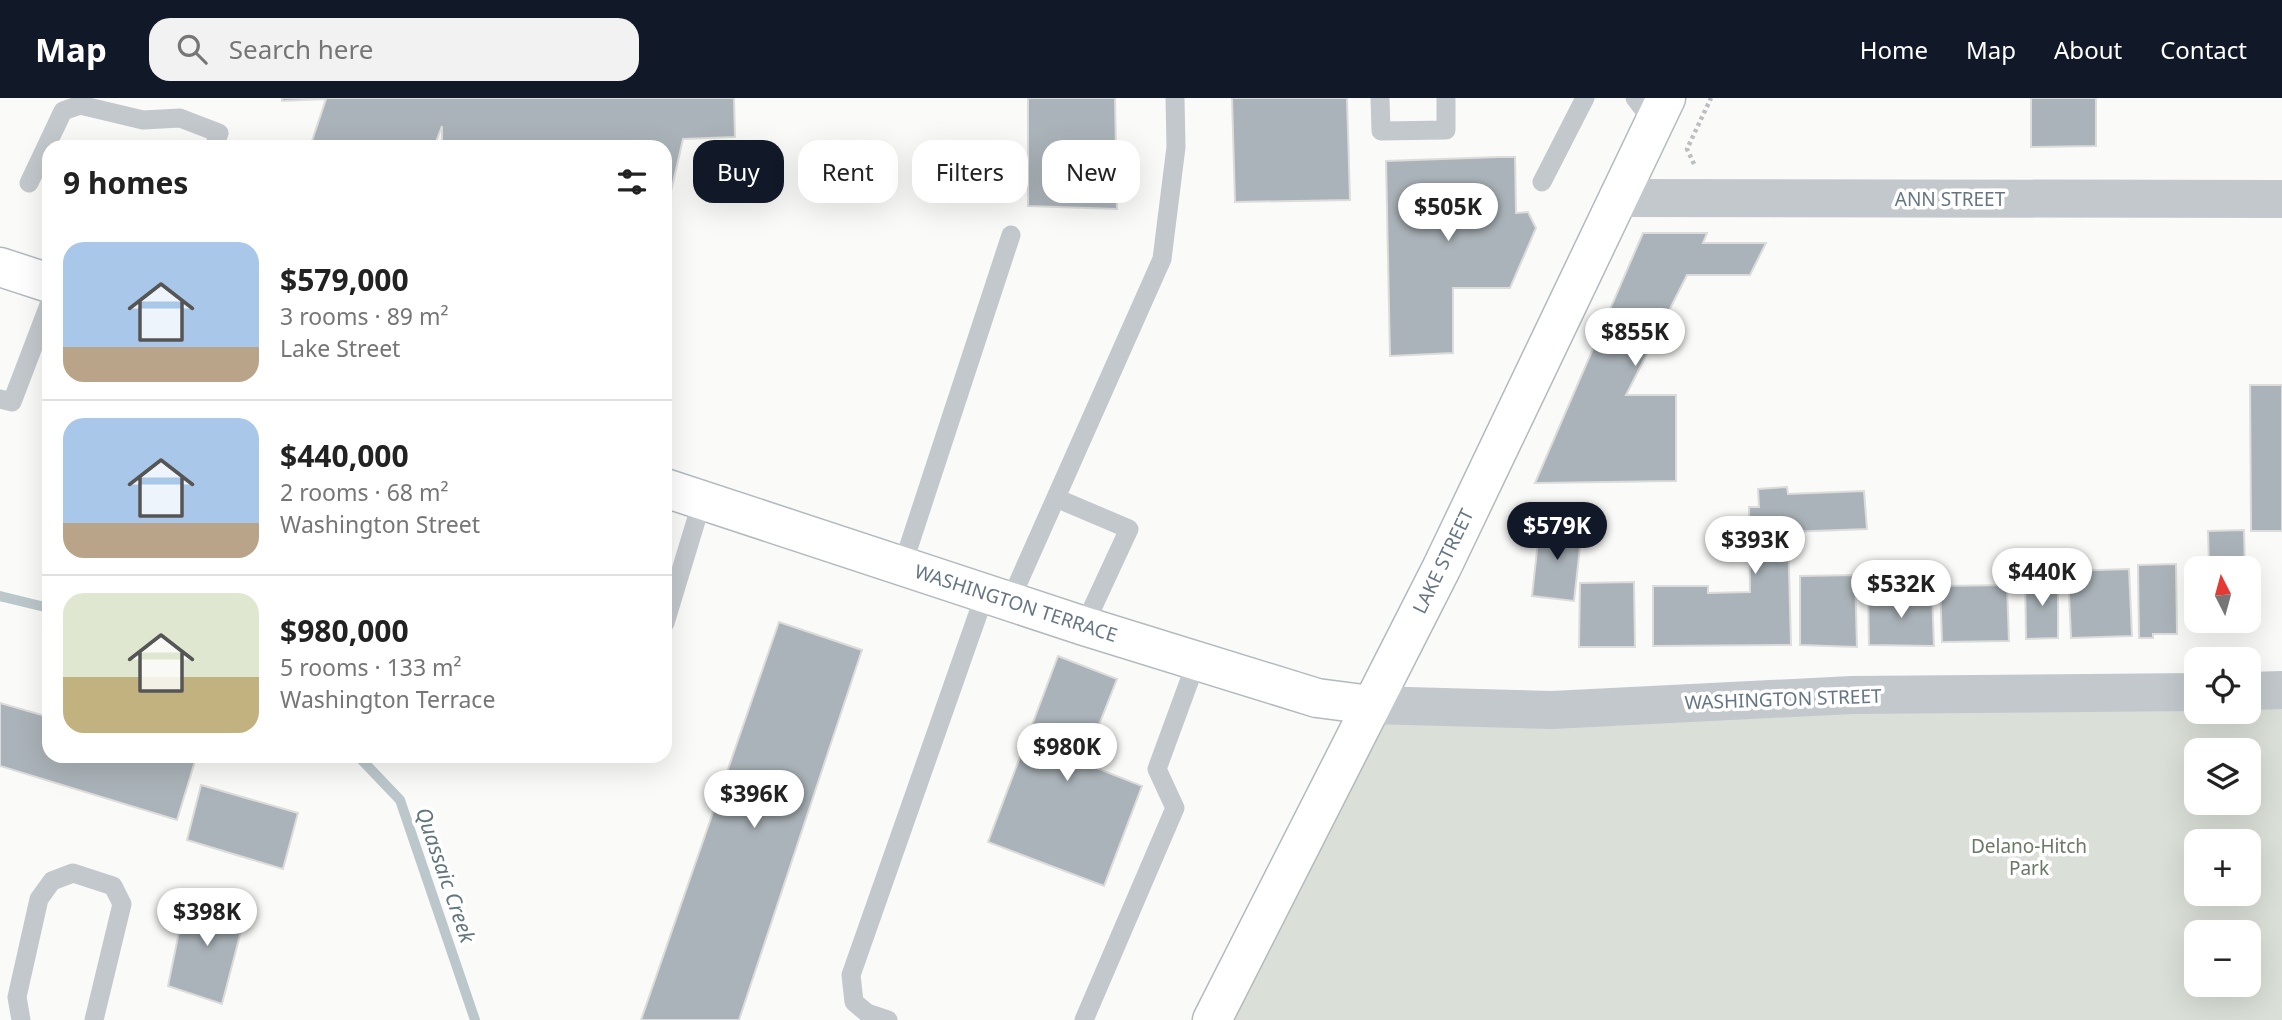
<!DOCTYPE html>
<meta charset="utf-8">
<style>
body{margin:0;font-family:"Noto Sans",sans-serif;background:#f2f2f2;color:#222;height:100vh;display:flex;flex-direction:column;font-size:26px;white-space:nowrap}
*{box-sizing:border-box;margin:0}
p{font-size:23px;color:#767676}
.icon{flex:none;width:38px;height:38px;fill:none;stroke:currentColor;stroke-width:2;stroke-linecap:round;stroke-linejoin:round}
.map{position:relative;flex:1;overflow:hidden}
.panel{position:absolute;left:42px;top:42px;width:630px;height:623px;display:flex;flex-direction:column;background:#fff;border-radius:21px;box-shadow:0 7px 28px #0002}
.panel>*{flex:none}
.top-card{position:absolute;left:693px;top:42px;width:665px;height:63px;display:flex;gap:14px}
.needle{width:46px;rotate:354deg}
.tools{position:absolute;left:2184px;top:458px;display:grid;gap:14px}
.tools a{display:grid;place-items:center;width:77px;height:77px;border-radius:14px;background:#fff;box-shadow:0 7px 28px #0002;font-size:35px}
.price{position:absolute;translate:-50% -60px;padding:0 16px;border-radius:24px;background:#fff;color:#222;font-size:23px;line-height:46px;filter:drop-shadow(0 2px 4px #0008)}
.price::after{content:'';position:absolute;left:50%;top:42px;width:21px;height:16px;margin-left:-10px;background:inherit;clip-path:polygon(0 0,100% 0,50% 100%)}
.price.active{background:#111827;color:#fff}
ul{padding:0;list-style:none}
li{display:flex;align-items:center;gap:21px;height:175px;padding:0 21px}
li+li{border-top:2px solid #e0e0e0}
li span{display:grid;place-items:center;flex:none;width:196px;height:140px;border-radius:21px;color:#555}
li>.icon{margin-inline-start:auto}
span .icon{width:84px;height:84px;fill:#fffc;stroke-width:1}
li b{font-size:30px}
h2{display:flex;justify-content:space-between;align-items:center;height:84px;padding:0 21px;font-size:30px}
.pill{padding:0 24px;border-radius:21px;background:#fff;box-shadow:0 7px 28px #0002;font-size:24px;line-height:63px}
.pill.active{background:#111827;color:#fff}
header{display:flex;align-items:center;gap:42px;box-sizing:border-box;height:98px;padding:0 35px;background:#111827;color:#fff}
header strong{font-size:33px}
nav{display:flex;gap:38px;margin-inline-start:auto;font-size:24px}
.search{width:490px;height:63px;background:#f2f2f2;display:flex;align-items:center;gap:18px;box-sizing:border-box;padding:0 24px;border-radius:21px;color:#767676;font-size:26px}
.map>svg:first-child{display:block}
.green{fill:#dadfd7;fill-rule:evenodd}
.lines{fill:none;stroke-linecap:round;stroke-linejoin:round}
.stream{stroke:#bbc7cb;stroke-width:10}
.building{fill:#aab3b9;stroke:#dcdcda;stroke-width:2}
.secondary-casing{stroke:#b3babf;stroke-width:41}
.path{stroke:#bbbfc2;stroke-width:4.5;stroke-dasharray:3.5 3.5;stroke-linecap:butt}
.lane{stroke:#c3c8cc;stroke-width:19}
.street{stroke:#c3c8cc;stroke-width:38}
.secondary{stroke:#fff;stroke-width:38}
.labels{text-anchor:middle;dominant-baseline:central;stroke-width:7;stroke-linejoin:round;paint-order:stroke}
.street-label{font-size:19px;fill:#657683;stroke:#fff}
.park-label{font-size:19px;fill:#687a64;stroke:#fff}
.water-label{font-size:21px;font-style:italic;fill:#60757c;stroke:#fff}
</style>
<header>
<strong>Map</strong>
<div class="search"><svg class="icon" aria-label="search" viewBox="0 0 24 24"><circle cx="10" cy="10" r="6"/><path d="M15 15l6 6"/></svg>Search here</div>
<nav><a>Home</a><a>Map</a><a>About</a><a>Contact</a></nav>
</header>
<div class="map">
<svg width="2282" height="922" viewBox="0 0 2282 922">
<rect width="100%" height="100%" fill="#fafaf8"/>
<path class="green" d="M2249,592H2282V922H1212L1371,607L2196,593V614H2249ZM2196,653H2249V705H2196ZM2196,744H2249V796H2196ZM2196,835H2249V887H2196Z"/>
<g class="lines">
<path class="stream" d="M0,498L49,510
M358,658L400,702L475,922"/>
</g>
<path class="building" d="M282,0H734L735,39L683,41L665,120V49H442V28L434,49H310L326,1L282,3Z
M1028,0H1115L1117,111L1028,108Z
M1232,0H1347L1350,102L1235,104Z
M2031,0H2096V48L2031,49Z
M1499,59H1515L1516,115L1528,114L1536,130L1510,190H1453V255L1390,258L1386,63Z
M1643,135H1707L1703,145H1766L1750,177H1687L1626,297H1676V383L1535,385Z
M2250,287H2282V433H2251Z
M1787,389L1788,396L1864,393L1867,431L1788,434L1791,547L1653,548V488H1708V495L1750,494L1749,409H1759L1758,391Z
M1540,425L1582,431L1574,503L1532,498Z
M2244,432L2245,471H2209L2208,433Z
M2176,466L2177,536H2153V540H2139L2138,467Z
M2129,471L2132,538L2071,540L2068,473Z
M1855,477L1857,549L1800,547V478Z
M2058,479V540L2026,541L2025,480Z
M1634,484L1635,549H1579L1580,485Z
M2007,487L2009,543L1942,544L1940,488Z
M1932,496L1934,548L1869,547L1868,497Z
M2211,523H2247V530L2211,531Z
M779,524L862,552L739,922H641Z
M1058,558L1117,581L1084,665L1142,688L1104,788L988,744Z
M0,605L49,619V658L196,660L177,722L0,668Z
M201,687L298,715L283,771L187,742Z
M196,796L247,810L222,906L168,888L181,824H186L190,816Z"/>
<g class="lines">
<defs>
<path id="secondary" d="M0,169L49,185
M665,390L1084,528L1317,600L1371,607
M1212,922L1442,469L1666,0"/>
</defs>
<use href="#secondary" class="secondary-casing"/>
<path class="path" d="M1694,66L1687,51L1711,0"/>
<path class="lane" d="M1380,0L1381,33L1446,32V0
M1635,0L1654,25
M1542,84L1585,0
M29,85L63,13L80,7L143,22L180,20L219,35L214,49
M0,301L12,304L49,207
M1056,400L1129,431L1084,528
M902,469L1011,137
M1010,503L1162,161L1176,49L1175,0
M665,525L702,403
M21,922L17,899L39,801L52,783L73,775L113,788L122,806L94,922
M888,922L867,915L854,904L851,877L985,496
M1084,922L1175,710L1157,671L1197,562"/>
<path class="street" d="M1618,100L2282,101
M2249,593L2282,592
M1371,607L1552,612L1852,597L2196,594"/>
<use href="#secondary" class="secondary"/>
</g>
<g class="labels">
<g class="street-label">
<text x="1950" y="101">ANN STREET</text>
<text transform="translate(1443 463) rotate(-64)">LAKE STREET</text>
<text transform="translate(1016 505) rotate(18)">WASHINGTON TERRACE</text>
<text transform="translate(1783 601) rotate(-2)">WASHINGTON STREET</text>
</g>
<g class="park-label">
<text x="2029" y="748">Delano-Hitch<tspan x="2029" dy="22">Park</tspan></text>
</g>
<g class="water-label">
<text transform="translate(446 777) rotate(71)">Quassaic Creek</text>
</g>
</g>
</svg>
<div class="tools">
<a><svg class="needle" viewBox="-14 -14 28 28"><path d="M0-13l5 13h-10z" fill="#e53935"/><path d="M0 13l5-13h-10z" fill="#767676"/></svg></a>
<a><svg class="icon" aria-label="locate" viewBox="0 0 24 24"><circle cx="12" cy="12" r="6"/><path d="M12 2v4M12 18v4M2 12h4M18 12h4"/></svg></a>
<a><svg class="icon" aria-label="layers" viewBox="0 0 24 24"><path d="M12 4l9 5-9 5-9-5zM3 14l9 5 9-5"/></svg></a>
<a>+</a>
<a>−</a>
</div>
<b class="price" style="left:1448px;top:145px">$505K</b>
<b class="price" style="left:1635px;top:270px">$855K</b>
<b class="price active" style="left:1557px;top:464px">$579K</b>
<b class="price" style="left:1755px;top:478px">$393K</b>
<b class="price" style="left:2042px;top:510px">$440K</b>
<b class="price" style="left:1901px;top:522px">$532K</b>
<b class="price" style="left:1067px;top:685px">$980K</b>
<b class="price" style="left:754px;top:732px">$396K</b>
<b class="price" style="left:207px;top:850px">$398K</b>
<div class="top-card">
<a class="pill active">Buy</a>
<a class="pill">Rent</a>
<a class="pill">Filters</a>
<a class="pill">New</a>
</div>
<section class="panel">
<h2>9 homes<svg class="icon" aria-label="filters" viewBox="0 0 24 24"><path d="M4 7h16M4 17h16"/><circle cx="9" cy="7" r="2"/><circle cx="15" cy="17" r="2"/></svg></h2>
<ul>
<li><span style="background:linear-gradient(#a9c7e8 75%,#b9a48a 0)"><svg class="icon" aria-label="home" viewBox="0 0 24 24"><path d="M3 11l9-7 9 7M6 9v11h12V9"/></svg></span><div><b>$579,000</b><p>3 rooms · 89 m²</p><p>Lake Street</p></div></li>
<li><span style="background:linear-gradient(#a9c7e8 75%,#b9a48a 0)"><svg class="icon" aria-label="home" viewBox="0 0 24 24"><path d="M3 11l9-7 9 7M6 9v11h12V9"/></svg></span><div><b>$440,000</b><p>2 rooms · 68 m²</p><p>Washington Street</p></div></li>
<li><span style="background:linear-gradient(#dfe7d0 60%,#c2b280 0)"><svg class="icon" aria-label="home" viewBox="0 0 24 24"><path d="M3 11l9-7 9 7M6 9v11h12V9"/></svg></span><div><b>$980,000</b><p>5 rooms · 133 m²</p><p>Washington Terrace</p></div></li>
</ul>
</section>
</div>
